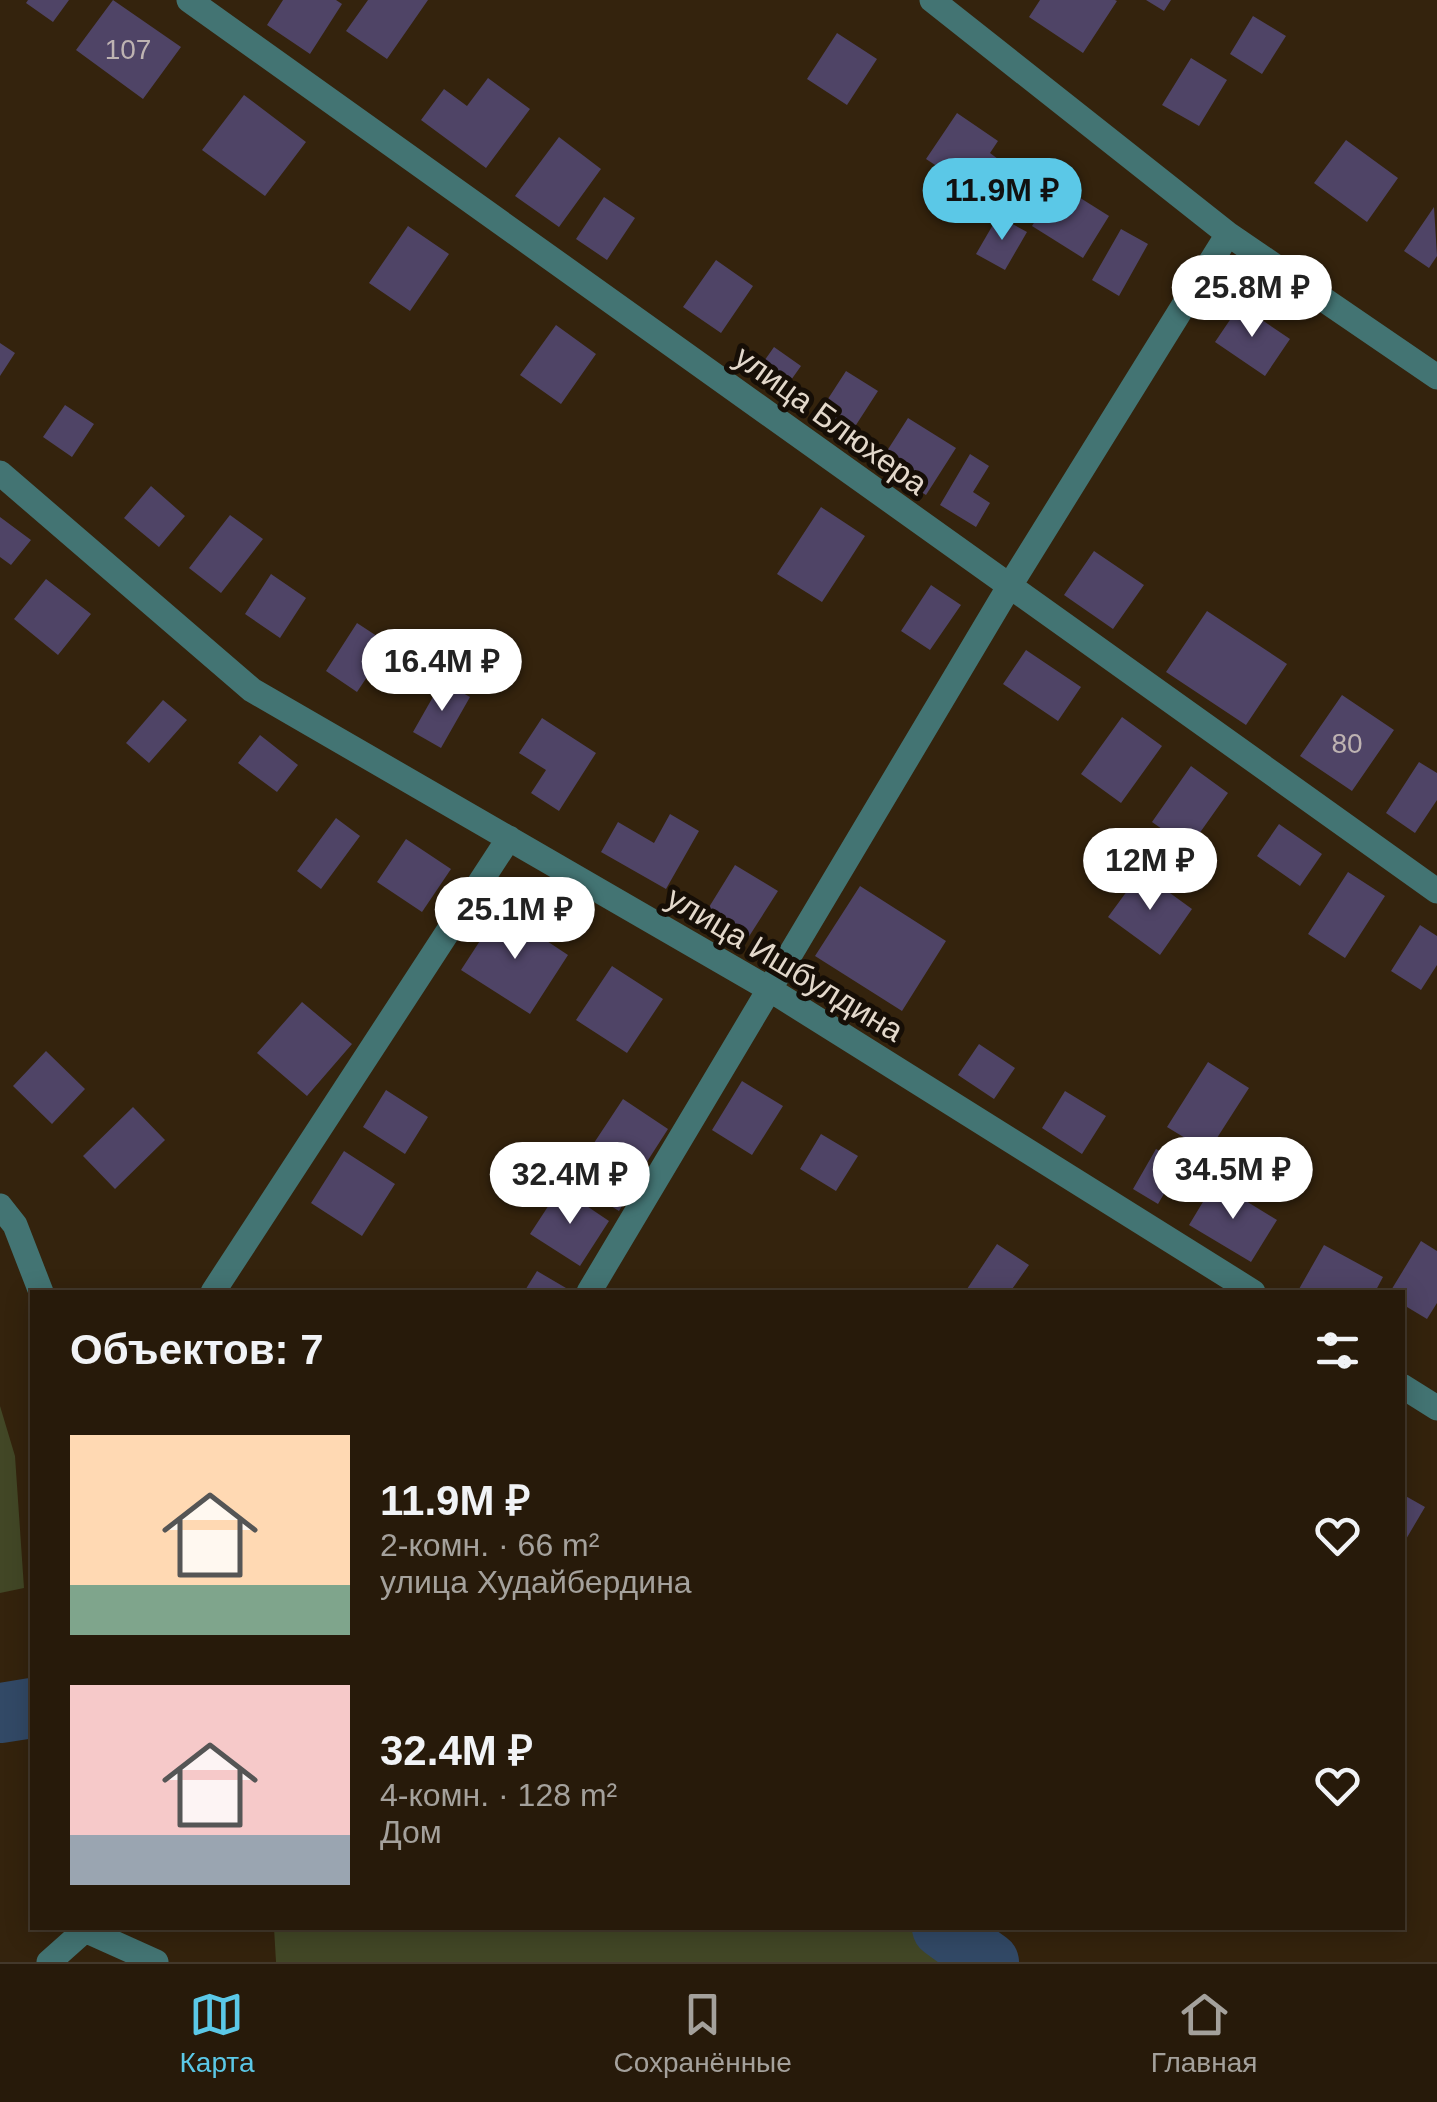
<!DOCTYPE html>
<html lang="ru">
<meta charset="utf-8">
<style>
body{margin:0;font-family:Helvetica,sans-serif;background:#2f2313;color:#f1f3f6;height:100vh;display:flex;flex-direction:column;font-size:38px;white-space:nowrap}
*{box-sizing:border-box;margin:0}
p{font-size:32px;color:#a4a19c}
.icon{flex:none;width:55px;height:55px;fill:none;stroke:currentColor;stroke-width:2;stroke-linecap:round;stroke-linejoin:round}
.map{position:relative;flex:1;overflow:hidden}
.sheet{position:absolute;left:30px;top:1290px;width:1375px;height:640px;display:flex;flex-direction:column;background:#271a0a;border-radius:0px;box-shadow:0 5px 25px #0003,0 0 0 2px #43382b}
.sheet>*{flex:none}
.price{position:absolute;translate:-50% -85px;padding:0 22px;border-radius:35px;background:#fff;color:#222;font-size:32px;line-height:65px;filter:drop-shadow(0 2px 5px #0008)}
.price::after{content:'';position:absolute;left:50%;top:60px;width:30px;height:22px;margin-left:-15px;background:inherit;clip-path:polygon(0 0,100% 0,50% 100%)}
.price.current{background:#5bc8e7;color:#111}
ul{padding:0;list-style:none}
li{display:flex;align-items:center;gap:30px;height:250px;padding:0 40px}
li span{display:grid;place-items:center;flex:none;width:280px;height:200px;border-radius:0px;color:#555}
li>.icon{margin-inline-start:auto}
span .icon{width:120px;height:120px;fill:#fffc;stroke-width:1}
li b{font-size:42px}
h2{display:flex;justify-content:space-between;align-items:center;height:120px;padding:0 40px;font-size:42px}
.tab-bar{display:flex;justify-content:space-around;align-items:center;height:140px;border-top:2px solid #43382b;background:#271a0a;font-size:28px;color:#a4a19c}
.tab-bar a{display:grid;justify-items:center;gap:5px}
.tab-bar .current{color:#5bc8e7}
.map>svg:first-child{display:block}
.green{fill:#424726}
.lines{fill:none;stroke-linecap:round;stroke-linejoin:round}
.river{stroke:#324966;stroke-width:60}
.building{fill:#4f4466}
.minor{stroke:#437473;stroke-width:25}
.labels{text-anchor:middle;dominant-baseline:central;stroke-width:10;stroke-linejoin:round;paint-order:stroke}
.number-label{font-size:28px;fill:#beb3b2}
.street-label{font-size:32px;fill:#e3d8cb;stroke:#160e06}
</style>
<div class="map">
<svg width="1437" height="1962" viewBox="0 0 1437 1962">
<rect width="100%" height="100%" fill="#34230d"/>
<path class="green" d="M0,1406L15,1456L24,1588L0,1593Z
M274,1928H928L964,1962H276Z"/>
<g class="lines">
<path class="river" d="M0,1713L32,1708
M942,1928L989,1962"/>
</g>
<path class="building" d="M28,0H69L53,22L26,3Z
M113,0L181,47L143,99L76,50Z
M283,0H336L342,4L310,54L267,25Z
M368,0H428L387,59L346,31Z
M1040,0H1115L1117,1L1083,53L1029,17Z
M1146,0H1171L1164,11Z
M1253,16L1286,36L1262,74L1230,54Z
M837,33L877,59L847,105L807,79Z
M1191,58L1227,80L1199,126L1162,105Z
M488,78L530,109L486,168L421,120L444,89L467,106Z
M244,95L306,142L265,196L202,150Z
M957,113L998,141L990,153L998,159L976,192L926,159Z
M559,137L601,169L559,227L515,196Z
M1346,140L1398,178L1367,222L1314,183Z
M1058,184L1109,216L1083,258L1032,226Z
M604,197L635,218L607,260L576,239Z
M1434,207L1437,256L1429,268L1404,251Z
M998,216L1027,232L1005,270L976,254Z
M408,226L449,254L410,311L369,283Z
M1121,229L1148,244L1119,296L1092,280Z
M716,260L753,286L721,333L683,307Z
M1240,305L1290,339L1265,376L1215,342Z
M556,325L596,354L561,404L520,375Z
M0,343L15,353L0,376Z
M774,347L801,366L779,397L752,378Z
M846,371L878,391L845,442L813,422Z
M65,405L94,424L72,457L43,437Z
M908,418L956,448L926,495L878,465Z
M970,454L989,466L973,492L990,503L976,527L940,505Z
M151,486L185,516L159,547L124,518Z
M821,507L865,536L822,602L777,574Z
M230,515L263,539L221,593L189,568Z
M0,517L31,540L11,565L0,557Z
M1094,551L1144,585L1113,629L1064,595Z
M271,574L306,598L280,638L245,614Z
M46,579L91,614L58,655L14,619Z
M931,585L961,605L930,650L901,631Z
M1207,611L1287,664L1246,725L1166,672Z
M357,623L389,644L357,692L326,671Z
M1026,650L1081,687L1058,721L1003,684Z
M442,681L470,697L441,748L413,732Z
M1342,695L1394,730L1352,791L1300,756Z
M163,700L187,720L149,763L126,743Z
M1122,717L1162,746L1121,803L1081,774Z
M542,718L596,753L559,811L531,793L546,770L519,753Z
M260,735L298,765L277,792L238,763Z
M1419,762L1437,773V800L1415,833L1386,813Z
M1191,766L1228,793L1189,848L1152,822Z
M670,814L699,831L666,889L601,852L618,822L654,843Z
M336,818L360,836L321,889L297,871Z
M1279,824L1322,854L1300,886L1257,856Z
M406,839L451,869L422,912L377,882Z
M735,865L778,891L748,938L706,912Z
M1141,872L1192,909L1160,955L1108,917Z
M1348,872L1385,896L1345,958L1308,934Z
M860,886L946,941L902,1011L815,956Z
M500,910L568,955L530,1014L461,970Z
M1420,925L1437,936V965L1421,990L1391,971Z
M612,966L663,999L627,1053L576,1020Z
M302,1002L352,1044L307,1096L257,1053Z
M979,1044L1015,1068L994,1099L958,1075Z
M46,1051L85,1089L52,1124L13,1086Z
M1208,1062L1249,1088L1208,1152L1167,1127Z
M742,1081L783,1106L752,1155L712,1130Z
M386,1090L428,1117L405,1154L363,1127Z
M1065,1091L1106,1116L1082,1154L1042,1128Z
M623,1099L668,1129L634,1182L588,1152Z
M133,1107L165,1140L115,1189L83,1156Z
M821,1134L858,1156L836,1191L800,1169Z
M1156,1149L1182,1163L1158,1204L1133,1189Z
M344,1151L395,1184L362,1236L311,1203Z
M584,1157L633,1187L619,1211L570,1181Z
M1215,1182L1277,1220L1251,1262L1189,1225Z
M560,1188L609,1221L580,1266L530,1234Z
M1421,1241L1437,1251V1303L1427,1319L1402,1304V1292H1390Z
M997,1244L1029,1265L1010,1292H972L967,1289Z
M1324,1245L1383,1277L1375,1292L1299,1289Z
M537,1271L566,1288L563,1292H524Z
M1402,1494L1425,1507L1402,1546Z"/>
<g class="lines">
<path class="minor" d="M189,0L1437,891
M932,0L1228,234L1437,377
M0,473L252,690L769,989L1253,1292
M0,1206L15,1225L41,1292
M213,1292L509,838
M589,1292L1009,587L1228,234
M1402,1386L1437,1408
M49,1962L85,1930L156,1962"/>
</g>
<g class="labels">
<g class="number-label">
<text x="128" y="49">107</text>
<text x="1347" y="743">80</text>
</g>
<g class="street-label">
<text transform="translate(831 420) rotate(36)">улица Блюхера</text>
<text transform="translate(785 964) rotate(31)">улица Ишбулдина</text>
</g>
</g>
</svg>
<b class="price current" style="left:1002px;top:243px">11.9M ₽</b>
<b class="price" style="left:1252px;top:340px">25.8M ₽</b>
<b class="price" style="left:442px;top:714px">16.4M ₽</b>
<b class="price" style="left:1150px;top:913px">12M ₽</b>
<b class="price" style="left:515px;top:962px">25.1M ₽</b>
<b class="price" style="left:1233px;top:1222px">34.5M ₽</b>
<b class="price" style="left:570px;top:1227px">32.4M ₽</b>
<section class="sheet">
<h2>Объектов: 7<svg class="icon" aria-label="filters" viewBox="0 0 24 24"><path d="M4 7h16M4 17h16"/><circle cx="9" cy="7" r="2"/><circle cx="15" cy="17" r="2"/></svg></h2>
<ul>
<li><span style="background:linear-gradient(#ffd9b3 75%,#7fa58c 0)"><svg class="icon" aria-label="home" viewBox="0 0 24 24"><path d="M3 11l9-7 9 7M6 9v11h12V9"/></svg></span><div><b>11.9M ₽</b><p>2-комн. · 66 m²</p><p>улица Худайбердина</p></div><svg class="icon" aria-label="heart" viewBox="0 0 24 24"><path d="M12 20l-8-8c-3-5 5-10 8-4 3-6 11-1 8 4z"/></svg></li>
<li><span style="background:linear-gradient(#f6c9c9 75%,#9aa5b1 0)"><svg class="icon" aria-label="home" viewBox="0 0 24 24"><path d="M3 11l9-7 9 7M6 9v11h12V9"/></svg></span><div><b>32.4M ₽</b><p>4-комн. · 128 m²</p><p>Дом</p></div><svg class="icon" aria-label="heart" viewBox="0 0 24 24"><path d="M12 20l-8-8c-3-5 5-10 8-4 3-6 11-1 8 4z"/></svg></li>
</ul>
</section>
</div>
<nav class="tab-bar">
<a class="current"><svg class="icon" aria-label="map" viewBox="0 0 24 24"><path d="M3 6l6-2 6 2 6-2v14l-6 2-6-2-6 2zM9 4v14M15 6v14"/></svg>Карта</a>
<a><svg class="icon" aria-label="saved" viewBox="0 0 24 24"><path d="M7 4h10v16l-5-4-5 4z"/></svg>Сохранённые</a>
<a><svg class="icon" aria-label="home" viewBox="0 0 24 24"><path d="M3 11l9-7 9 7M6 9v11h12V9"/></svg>Главная</a>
</nav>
